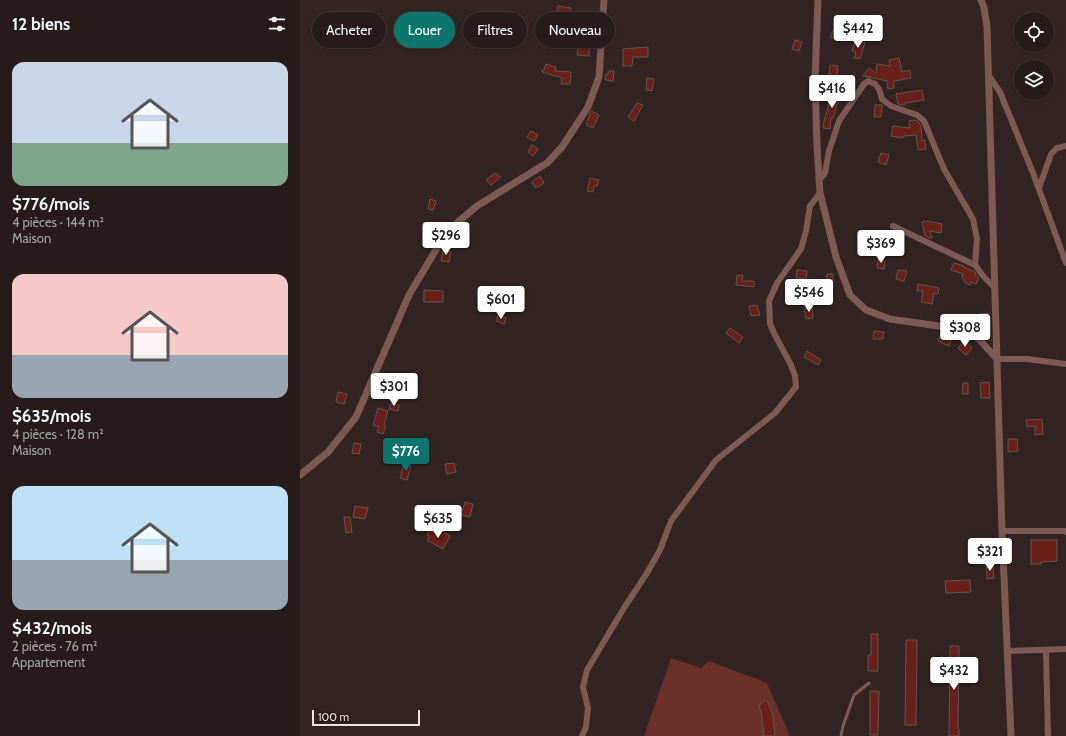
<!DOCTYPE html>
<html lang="fr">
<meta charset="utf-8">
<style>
body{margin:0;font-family:Cabin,sans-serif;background:#322827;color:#f1f3f6;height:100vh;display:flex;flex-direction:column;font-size:15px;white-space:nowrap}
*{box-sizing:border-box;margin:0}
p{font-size:13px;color:#a4a1a2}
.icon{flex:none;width:22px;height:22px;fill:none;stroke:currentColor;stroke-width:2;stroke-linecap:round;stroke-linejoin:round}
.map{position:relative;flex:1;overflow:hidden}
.details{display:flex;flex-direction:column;background:#261b1a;width:300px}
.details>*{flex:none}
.guide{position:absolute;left:12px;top:12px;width:380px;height:36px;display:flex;gap:8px}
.controls{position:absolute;left:714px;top:12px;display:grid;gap:8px}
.controls a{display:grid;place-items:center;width:40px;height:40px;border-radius:50%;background:#261b1a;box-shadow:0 2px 6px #0003,0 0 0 1px #423939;font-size:20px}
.scale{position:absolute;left:12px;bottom:10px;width:108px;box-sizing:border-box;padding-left:4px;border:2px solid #ede3e1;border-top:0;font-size:11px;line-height:14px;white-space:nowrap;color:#ede3e1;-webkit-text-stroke:3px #281a18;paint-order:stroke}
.price{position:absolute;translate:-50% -34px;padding:0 9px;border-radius:4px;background:#fff;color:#222;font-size:13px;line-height:26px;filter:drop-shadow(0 1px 2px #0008)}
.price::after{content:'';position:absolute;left:50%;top:24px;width:12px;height:9px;margin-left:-6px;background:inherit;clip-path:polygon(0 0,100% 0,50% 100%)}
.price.selected{background:#0f766e;color:#fff}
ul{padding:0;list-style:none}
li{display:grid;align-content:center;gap:8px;height:212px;padding:0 12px}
li span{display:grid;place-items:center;height:124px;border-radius:12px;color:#555}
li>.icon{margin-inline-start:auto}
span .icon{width:72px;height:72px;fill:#fffc;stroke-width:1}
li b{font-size:17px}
h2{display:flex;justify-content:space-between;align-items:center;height:48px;padding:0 12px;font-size:17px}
.chip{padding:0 14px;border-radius:18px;background:#261b1a;box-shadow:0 2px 6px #0003,0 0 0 1px #423939;font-size:14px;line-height:36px}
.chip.selected{background:#0f766e;color:#fff}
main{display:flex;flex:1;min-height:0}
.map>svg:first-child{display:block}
.green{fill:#6a3029}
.building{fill:#692019;stroke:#645452}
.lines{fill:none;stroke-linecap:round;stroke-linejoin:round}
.service{stroke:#7d5a55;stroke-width:3}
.minor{stroke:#7d5a55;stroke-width:6}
.tertiary{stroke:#7d5a55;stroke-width:7}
</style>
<main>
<section class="details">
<h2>12 biens<svg class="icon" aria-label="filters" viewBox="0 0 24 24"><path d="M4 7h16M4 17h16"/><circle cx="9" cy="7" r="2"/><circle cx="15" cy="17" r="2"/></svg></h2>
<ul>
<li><span style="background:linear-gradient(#c9d6e8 65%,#7fa58c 0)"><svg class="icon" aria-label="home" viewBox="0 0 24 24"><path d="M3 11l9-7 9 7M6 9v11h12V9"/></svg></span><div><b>$776/mois</b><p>4 pièces · 144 m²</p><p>Maison</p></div></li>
<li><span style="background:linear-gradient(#f6c9c9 65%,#9aa5b1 0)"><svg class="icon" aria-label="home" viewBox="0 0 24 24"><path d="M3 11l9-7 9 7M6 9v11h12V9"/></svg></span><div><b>$635/mois</b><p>4 pièces · 128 m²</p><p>Maison</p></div></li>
<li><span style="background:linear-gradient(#bfe0f5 60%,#9aa5b1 0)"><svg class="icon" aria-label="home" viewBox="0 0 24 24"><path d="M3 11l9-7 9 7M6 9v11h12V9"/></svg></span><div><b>$432/mois</b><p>2 pièces · 76 m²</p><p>Appartement</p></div></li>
</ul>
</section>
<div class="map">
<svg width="766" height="736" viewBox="0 0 766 736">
<rect width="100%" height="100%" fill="#322422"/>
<path class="green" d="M371,658L401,668L409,661L467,683L490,736H344Z"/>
<path class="building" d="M258,6L271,8L268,24L255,22Z
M534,29L540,33L536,40L530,37Z
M495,40L502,42L499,51L492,49Z
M555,40L565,43L560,59L554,58L556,52L552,51Z
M279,42L290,43L289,56L277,55Z
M348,47V57H333L332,66H323V49Z
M599,58L602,72L610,70L611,78L594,81V88L588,89L587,81L569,77L563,76L569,68L576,73L577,64L590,66L589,60Z
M246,64L256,67L255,71L271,72L270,84H261L262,78L242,72V70H244Z
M530,65L538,66L537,76L529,75Z
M309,71H314L313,81L305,80L306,74H308Z
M347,78L354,79L352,91L346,90Z
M622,90L624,100L605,103V105H603L598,104L596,94Z
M533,91L541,93L538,104H537L533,118H531L530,129L523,128L524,121Z
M337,103L343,105L334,121L328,117Z
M575,105H582L581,117H574Z
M291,111L299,115L293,128L286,125Z
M616,120L621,125L622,141L625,140L626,149L618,150L616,135L604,136L603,138L591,136L593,126L610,128L609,121Z
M231,131L238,135L234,141L227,137Z
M232,145L238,149L233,156L228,152Z
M581,153L589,155L586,165L578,162Z
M195,173L201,177L191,185L186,180Z
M240,176L244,183L236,188L232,182Z
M290,178L299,180L297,186H294L293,192L287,191Z
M130,199L136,201L133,210L128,209Z
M628,221L642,224L641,233L630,231L632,238H629L625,236L622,222Z
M143,250L151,252L149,262L141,261Z
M578,260L585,261L584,269L577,268Z
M654,263L664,266V267L675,272L676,273L675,275L679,278L676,284L671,282L670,285L664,282V280L662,278L663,274L651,270Z
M497,270L507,271L506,279L496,278Z
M598,270L607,271L604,281L596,279Z
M527,274H533V282H527Z
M437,275H443L442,281H454V287L436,285Z
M618,284L639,288L638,294L634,293L632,304L621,302L623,291H617Z
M124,290L143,291V302H124Z
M457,305L460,315L451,316L449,306Z
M512,307L513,318L506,319L504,309Z
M688,313V327H678V314Z
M198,315L206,318L204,324L196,321Z
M430,328L443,337L439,343L426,333Z
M574,331L584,332L583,339H573Z
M641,333L652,338L649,346L638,341Z
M664,341L672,348L666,355L658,348Z
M507,351L521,360L518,365L504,357Z
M689,382L690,398H681L680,383Z
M663,383H668V394H662Z
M38,392L47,394L44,404L36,402Z
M90,404L99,405L98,411L89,409Z
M78,408L88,411L84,425L86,426L83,434L77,432L79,427L73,425Z
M742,419L743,434L735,435V426L727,427L726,420Z
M708,439H717L718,451L708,452Z
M54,443L61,444L59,454L52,453Z
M154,463L156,472L147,474L145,464Z
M104,464L111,466L107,480L100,478Z
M165,502L173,504L170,517L161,515Z
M55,506L68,508L65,519L53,517Z
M44,517H50L52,532L46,533Z
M130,530L138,535L141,530L150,536L143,549L127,540L129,537L127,535Z
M731,540H757V561L741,562V564H731Z
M686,566H693L694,578L687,579Z
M670,580L671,592L646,593L645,581Z
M571,634H578V671H568V655H571Z
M606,640H617L616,725H605Z
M650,646H659L658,729H659V736H649Z
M570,691H579L578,735H570Z
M467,700L473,716L475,736H464L462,717L459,705Z"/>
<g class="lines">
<path class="service" d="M541,736L543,726L554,695L569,683"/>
<path class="minor" d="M689,76L700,92L733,173L766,263
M519,180L525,173L529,151L539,121L564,84L568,81L575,84L579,89L582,99L591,106L617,115L624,121L644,169L673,219L677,239L675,265L684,277L695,288
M739,188L751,154L757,148L766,146
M593,226L675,265
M697,359H727L766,364
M702,531H765L766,532
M746,650L748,736
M708,651L766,649
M282,736L286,727L288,708L283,687L287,670L324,608L347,573L360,550L371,521L416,460L475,413L496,387L495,376L491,365L475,335L470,324L469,301L477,283L501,249L506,231L510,206L520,193"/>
<path class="tertiary" d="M518,0L515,80L517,146L520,193L536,257L550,295L566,310L590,319L653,328L677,337L697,359
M681,0L684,8L687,26L702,531L711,736
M0,475L28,452L56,417L109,295L137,248L158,222L177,206L247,163L262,147L288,107L299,77L304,0"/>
</g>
</svg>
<div class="controls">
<a><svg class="icon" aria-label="locate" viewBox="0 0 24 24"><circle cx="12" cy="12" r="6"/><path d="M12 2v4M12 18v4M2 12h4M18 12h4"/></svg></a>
<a><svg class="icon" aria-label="layers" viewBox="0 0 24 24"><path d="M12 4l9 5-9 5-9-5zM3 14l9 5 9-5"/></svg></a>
</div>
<div class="scale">100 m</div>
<b class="price" style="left:558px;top:49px">$442</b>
<b class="price" style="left:532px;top:109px">$416</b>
<b class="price" style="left:146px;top:256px">$296</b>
<b class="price" style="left:581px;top:264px">$369</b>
<b class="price" style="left:509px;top:313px">$546</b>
<b class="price" style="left:201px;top:320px">$601</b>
<b class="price" style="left:665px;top:348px">$308</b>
<b class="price" style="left:94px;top:407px">$301</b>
<b class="price selected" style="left:106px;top:472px">$776</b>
<b class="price" style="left:138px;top:539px">$635</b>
<b class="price" style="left:690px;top:572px">$321</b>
<b class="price" style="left:654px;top:691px">$432</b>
<div class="guide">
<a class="chip">Acheter</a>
<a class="chip selected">Louer</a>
<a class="chip">Filtres</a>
<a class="chip">Nouveau</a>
</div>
</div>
</main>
